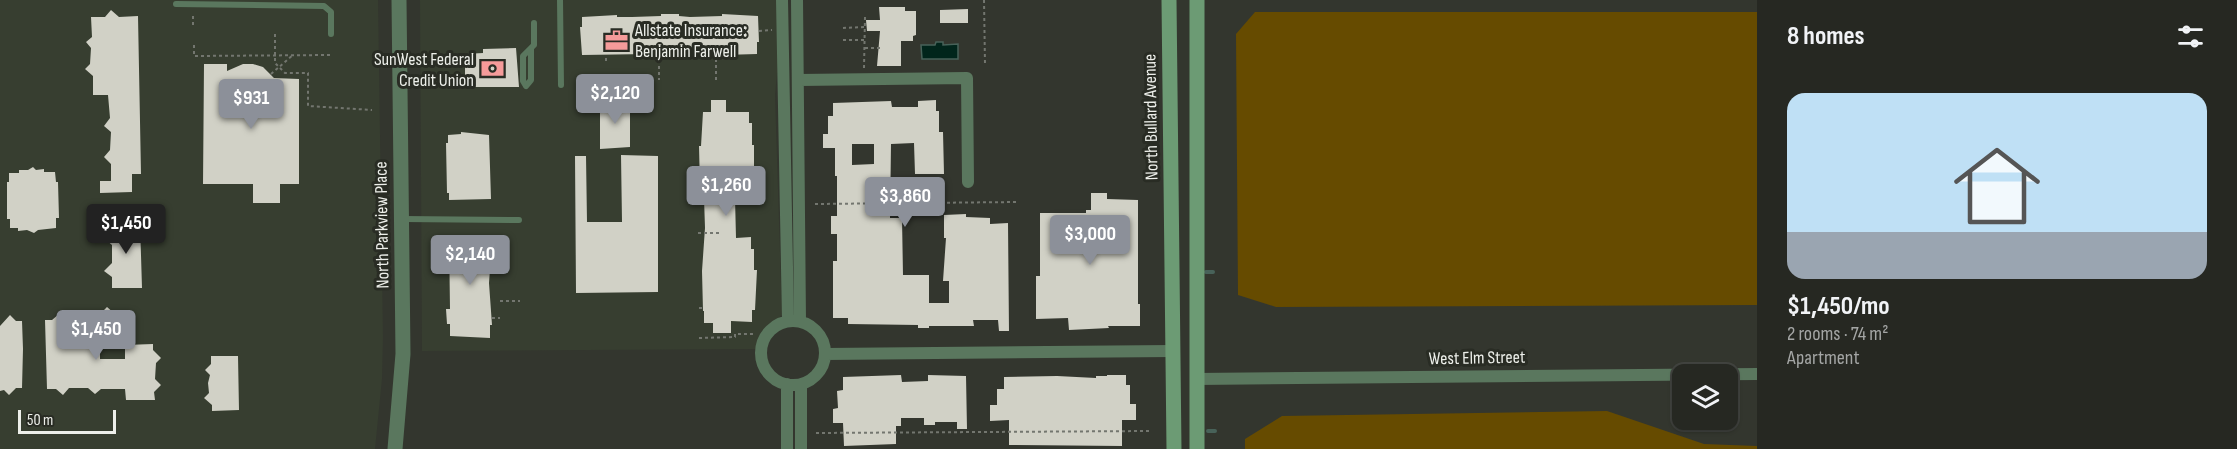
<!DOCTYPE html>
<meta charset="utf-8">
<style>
body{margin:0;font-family:"Sofia Sans Condensed",sans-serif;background:#32342f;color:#f1f3f6;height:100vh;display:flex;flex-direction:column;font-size:22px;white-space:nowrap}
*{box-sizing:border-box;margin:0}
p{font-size:20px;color:#a4a6a5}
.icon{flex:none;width:33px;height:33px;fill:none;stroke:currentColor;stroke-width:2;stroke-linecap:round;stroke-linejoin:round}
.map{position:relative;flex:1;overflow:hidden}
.drawer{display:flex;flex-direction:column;background:#262822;width:480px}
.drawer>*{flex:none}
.buttons{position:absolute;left:1672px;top:364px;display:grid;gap:12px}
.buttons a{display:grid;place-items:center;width:66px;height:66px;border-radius:12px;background:#262822;box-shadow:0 2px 4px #0004,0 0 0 2px #424440;font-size:30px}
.scale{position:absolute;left:18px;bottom:15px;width:98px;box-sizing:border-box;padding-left:6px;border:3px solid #edefea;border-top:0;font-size:16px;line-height:21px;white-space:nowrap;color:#edefea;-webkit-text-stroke:4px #292c24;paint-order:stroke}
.price{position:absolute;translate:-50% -51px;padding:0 14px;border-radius:6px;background:#8c9099;color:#fff;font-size:20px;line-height:39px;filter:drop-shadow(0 2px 3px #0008)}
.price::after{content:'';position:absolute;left:50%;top:36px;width:18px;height:14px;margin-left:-9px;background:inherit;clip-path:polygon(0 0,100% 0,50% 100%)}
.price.current{background:#222;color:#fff}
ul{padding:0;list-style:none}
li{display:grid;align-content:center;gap:12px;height:318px;padding:0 30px}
li span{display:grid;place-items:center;height:186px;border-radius:18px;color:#555}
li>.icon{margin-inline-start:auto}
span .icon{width:108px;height:108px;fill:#fffc;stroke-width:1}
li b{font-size:26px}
h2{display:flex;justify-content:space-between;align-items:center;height:72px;padding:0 30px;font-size:26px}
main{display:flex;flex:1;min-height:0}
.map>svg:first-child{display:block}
.built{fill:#373e30}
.green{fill:#664b00}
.water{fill:#01251b;stroke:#486259;stroke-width:1.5}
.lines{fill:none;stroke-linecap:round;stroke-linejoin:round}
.stream{stroke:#486259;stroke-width:4}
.building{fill:#d1d1c6;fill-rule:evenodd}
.path{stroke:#73766f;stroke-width:2;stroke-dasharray:3 3;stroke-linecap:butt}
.service{stroke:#5a775e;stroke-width:6}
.minor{stroke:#5a775e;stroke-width:12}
.tertiary{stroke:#5a775e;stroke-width:15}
.secondary{stroke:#6c9b74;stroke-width:15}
.labels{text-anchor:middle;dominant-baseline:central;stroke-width:6;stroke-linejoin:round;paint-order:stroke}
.poi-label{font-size:18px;fill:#edefea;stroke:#292c24;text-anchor:start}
.street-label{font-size:18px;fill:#edefea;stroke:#292c24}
</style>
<main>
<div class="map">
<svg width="1757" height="449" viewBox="0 0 1757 449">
<rect width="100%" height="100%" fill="#33362e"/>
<path class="built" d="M0,0H378L383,337L382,379L375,449H0Z
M420,0H777L778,63L775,95L782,315L760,335L756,349L422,351Z"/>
<path class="green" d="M1255,12H1757V305L1276,307L1238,295L1236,34Z
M1607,411L1704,444L1757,446V449H1245V439L1282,416Z"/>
<path class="water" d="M936,42H943V45L958,44V59H922L921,45H935Z"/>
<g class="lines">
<path class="stream" d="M1206,272H1213
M1208,431H1215"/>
</g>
<path class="building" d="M879,7H905V11H916V35L913,36V41H901V66H877L880,31H867L866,20H880Z
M968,9V23H940V10Z
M111,10L119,17L138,16L141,174H132V192L100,193V181H111V164L104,157L110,150L111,132L104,126L110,118L108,95H93V76L85,69L90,64L91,48L86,42L92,37L91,17H105Z
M661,14H679V16L690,17L722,16V14L758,16L759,42H757V54L723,55V53H690V55L663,57V55L648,54L582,55L580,27H582V17L617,15V17H632L661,16Z
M516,48L519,87H462V75H465V54L483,53V49Z
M204,64H227V71L243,64H253L263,67L274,78L299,79V184H280V203H253V184H203Z
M711,100H726V112H749V123H752V145H754V186H750V197L735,198L736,238L751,237V249H754V270H757L755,310H752V322L731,321V333H713V323H704V311H703L702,271L705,228L704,198L702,187H700L699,146H701L703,112H711Z
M936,100V111H939V132H943L944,174H915L914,143L891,144L890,218H902L903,275H929V303H949V281H943L946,238H944V215L966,214V217L990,218V224L1008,223L1009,331H999L998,320H973L974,326H929V328H918V325L848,324V318H833V261H837V234H831V216H837V176H835V148H823V134H828V116H833V103L891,101L892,107H918V101ZM852,144H874V164L852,165Z
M600,102H630V147L600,149Z
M461,132L489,135L491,199L449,200V193H447L446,143H448V135L461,134Z
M621,155L658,156V292L576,293L575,156H586L587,222H622Z
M33,167L36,170L44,169V172H55L56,182H58L59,218H56V228L38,230L34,233L27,230L18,231V228H10V219H7V182H9V173H19V170H28Z
M1091,193H1107V199L1138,200V304H1140V326H1108L1109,328L1069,330L1068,318L1036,319V276H1040V213H1086V210H1091Z
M111,222H140L142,288H112V277L104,271L112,263V245L105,239L111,232Z
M461,235L490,236L492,269H490L489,283L492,325H490V338L450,336V324H447L446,309H450L449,236H461Z
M107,307L131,328L123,336L100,314Z
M59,314L65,320L73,317L82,318L86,314L94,321L100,315V359H125V345L153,344V350L161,358L156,363L155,379L161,385L154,392L155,400H126L125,389H101L95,394L88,388H69L63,395L56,389H47L45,320H52Z
M10,315L16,321H22L23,349L22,388H16L9,395L4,390L0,391V326Z
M211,356H238L239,410L212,411V405L204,398L209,393L208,383L210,375L205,370L211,364Z
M901,375L902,382L928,381V375L966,376L967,429H957V422H935V425H924V418H901V426H896V444L844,446L843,423H833V409L838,408L837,391L843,390V377Z
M1107,375H1126V385H1130V404H1136V420H1122V446L1009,445V420L990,421V405H997V389H1004V377L1057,376L1096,378V376H1107Z"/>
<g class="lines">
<path class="path" d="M984,0L985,64
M193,25V14
M843,28L866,27
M759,31L772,30
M275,34V63L285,73H308V106L372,110
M843,40H864
M194,45V56L331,55
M865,48H880
M730,55V60
M668,57V60
M659,60V80
M606,61V56
M864,68L865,17
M271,74L293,55
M716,80V60
M815,204L1017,202
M698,233H719
M492,258H499
M500,301H520
M699,308H703
M492,318H500
M699,338L735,337V334H754
M816,433L1151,431"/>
<path class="service" d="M560,0L561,85
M176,4L324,6L331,12V34
M526,86L523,81V56L534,45V23
M526,86L531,80V49
M403,219L519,220"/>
<path class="minor" d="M782,0L788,321
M797,0L800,321
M799,80L967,78L968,182
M761 353a32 32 0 1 1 64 0a32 32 0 1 1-64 0Z
M825,354L1173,351
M1196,379L1757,374
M787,384V449
M801,384V449"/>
<path class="tertiary" d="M395,449L403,354L399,0"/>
<path class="secondary" d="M1169,0L1174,449
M1197,449V0"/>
</g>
<defs>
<symbol id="office-bare" viewBox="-9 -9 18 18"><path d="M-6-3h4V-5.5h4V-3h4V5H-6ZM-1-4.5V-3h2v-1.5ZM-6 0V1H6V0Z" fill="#f59b9a" stroke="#292c24" stroke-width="2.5" paint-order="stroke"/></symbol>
<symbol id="bank-bare" viewBox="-9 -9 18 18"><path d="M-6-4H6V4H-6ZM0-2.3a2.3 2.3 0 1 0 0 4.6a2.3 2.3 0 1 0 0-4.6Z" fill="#f59b9a" stroke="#292c24" stroke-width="2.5" paint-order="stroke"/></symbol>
</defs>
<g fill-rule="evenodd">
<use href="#office-bare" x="600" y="24" width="33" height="33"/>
<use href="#bank-bare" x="476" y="52" width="33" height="33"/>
</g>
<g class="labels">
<g class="poi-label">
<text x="635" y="30">Allstate Insurance:<tspan x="635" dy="21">Benjamin Farwell</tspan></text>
<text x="474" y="59" text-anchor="end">SunWest Federal<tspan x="474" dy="21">Credit Union</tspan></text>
</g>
<g class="street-label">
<text transform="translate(1151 117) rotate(-91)">North Bullard Avenue</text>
<text transform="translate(382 225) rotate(-91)">North Parkview Place</text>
<text transform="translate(1477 358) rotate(-1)">West Elm Street</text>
</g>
</g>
</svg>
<div class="buttons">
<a><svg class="icon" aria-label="layers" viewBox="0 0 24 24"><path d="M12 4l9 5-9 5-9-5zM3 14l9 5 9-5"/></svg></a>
</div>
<div class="scale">50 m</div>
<b class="price" style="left:615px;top:125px">$2,120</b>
<b class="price" style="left:251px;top:130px">$931</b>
<b class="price" style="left:726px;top:217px">$1,260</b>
<b class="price" style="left:905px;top:228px">$3,860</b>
<b class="price current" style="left:126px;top:255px">$1,450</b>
<b class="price" style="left:1090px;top:266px">$3,000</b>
<b class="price" style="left:470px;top:286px">$2,140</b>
<b class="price" style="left:96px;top:361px">$1,450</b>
</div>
<section class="drawer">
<h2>8 homes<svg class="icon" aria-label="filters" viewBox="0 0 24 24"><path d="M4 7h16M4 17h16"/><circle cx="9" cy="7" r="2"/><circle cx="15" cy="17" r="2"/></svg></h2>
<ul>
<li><span style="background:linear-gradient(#bfe0f5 75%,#9aa5b1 0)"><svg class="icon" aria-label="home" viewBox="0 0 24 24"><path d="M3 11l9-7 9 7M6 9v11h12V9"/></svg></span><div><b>$1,450/mo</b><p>2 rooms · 74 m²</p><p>Apartment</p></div></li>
</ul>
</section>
</main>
